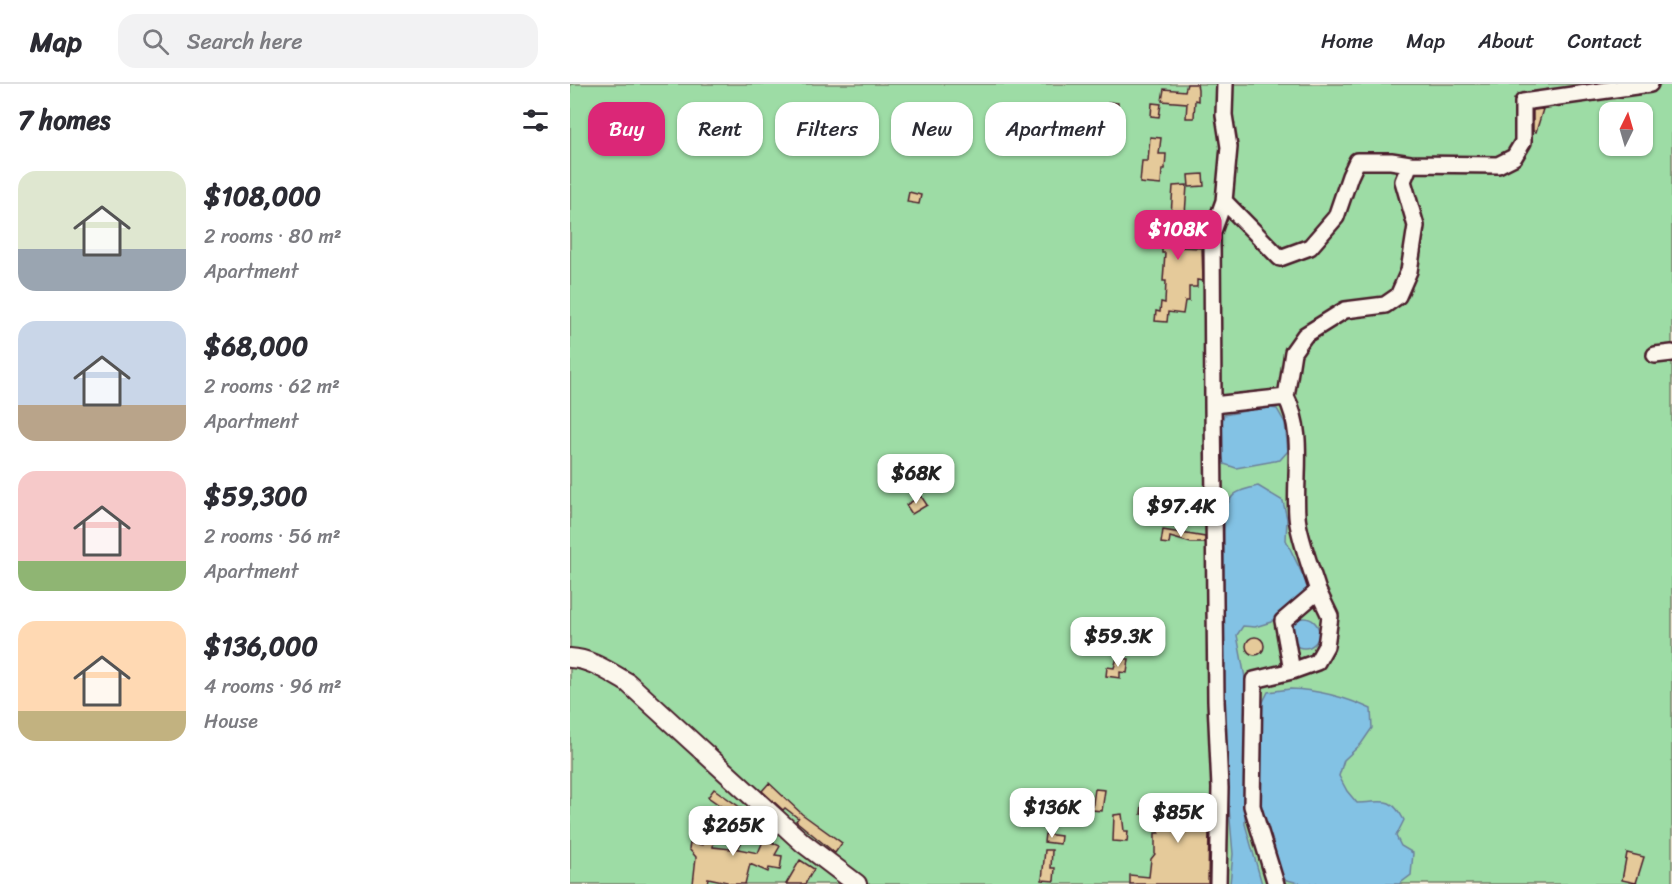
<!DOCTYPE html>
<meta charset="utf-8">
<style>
body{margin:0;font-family:Sriracha,sans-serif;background:#f2f2f3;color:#2b2b33;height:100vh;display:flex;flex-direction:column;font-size:22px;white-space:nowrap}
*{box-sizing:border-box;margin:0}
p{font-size:20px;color:#7c7c81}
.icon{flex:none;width:33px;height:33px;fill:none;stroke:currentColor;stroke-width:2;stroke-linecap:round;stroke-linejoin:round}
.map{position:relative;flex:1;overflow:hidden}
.panel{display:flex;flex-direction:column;background:#fff;width:570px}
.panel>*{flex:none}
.top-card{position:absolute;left:18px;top:18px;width:570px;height:54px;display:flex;gap:12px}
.needle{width:39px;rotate:5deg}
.fabs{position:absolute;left:1029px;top:18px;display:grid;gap:12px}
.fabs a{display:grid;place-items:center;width:54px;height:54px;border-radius:12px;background:#fff;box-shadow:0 2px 4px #0004;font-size:30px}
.price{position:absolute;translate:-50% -51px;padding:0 14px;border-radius:12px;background:#fff;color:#222;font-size:20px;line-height:39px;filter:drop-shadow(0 2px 3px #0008)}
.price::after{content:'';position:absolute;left:50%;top:36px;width:18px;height:14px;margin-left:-9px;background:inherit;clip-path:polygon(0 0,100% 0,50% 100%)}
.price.current{background:#db2777;color:#fff}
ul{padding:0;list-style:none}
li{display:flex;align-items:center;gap:18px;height:150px;padding:0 18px}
li span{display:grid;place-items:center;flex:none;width:168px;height:120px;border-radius:18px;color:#555}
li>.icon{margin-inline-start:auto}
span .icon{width:72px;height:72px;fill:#fffc;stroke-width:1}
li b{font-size:26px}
h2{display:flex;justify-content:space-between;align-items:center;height:72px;padding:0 18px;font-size:26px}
.pill{padding:0 21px;border-radius:18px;background:#fff;box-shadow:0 2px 4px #0004;font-size:21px;line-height:54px}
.pill.current{background:#db2777;color:#fff}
header{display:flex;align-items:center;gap:36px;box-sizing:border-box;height:84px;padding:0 30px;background:#fff;border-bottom:2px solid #e1e1e2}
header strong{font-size:28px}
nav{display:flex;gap:33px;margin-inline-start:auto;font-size:21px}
.search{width:420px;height:54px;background:#f2f2f3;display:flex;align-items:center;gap:15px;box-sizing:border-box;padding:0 21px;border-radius:18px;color:#7c7c81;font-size:22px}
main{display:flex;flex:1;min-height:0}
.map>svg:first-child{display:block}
.green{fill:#9ddca5;stroke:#747e68;stroke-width:1.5;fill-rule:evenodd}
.water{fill:#83c2e4;stroke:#6c819a;stroke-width:1.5}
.building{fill:#e5ca9a;stroke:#4a1f2b;stroke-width:1.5}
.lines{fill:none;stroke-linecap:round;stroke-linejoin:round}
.minor-casing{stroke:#4a1f2b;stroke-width:20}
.major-casing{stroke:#4a1f2b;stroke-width:22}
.minor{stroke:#fbf7ec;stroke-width:15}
.major{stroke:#fbf7ec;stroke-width:18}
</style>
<header>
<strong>Map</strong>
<div class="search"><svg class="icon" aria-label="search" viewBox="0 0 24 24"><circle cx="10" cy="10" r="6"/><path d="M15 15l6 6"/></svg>Search here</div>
<nav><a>Home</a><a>Map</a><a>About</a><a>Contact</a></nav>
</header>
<main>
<section class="panel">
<h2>7 homes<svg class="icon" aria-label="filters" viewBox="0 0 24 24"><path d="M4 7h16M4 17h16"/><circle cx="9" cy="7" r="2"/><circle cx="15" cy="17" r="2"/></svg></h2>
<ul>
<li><span style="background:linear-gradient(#dfe7d0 65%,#9aa5b1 0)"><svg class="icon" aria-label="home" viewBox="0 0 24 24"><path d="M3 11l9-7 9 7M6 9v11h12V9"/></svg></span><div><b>$108,000</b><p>2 rooms · 80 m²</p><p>Apartment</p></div></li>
<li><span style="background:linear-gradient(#c9d6e8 70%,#b9a48a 0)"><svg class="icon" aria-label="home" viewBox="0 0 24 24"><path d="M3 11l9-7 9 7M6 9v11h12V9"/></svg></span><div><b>$68,000</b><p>2 rooms · 62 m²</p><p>Apartment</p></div></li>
<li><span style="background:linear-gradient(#f6c9c9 75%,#8fb573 0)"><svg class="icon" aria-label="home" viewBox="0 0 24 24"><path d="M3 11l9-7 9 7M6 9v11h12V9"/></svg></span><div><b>$59,300</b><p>2 rooms · 56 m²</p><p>Apartment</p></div></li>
<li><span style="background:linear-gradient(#ffd9b3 75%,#c2b280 0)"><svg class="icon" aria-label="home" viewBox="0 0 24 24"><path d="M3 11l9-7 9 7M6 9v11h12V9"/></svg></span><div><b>$136,000</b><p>4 rooms · 96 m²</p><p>House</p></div></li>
</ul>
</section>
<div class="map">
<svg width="1102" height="800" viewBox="0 0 1102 800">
<rect width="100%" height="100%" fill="#f7eedc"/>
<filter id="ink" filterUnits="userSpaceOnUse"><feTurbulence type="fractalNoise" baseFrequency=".0167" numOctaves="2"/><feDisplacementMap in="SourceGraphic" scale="12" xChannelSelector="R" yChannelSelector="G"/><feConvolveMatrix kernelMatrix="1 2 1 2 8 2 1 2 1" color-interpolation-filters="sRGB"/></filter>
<g filter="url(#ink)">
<path class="green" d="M0,0H1102V800H0ZM1040,28H1072V62H1040Z"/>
<path class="water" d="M696,323L707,325L715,339L718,367L710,376L666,384L654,380C650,364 648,347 654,331Z
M688,402L713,417L717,435L716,456L738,502L735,514L715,524L701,538L685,543L673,542L667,551L676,599L675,740L692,800H660L663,770L655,678L653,594L654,429C661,408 667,407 688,402Z
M719 549a15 15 0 1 1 30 0a15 15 0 1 1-30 0Z
M720,605C749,606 775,613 801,625L802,644L791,660L774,676L769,692L777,707L787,719C812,719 820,710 834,736L826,752L831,762L843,769L841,791L829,800H733L713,795L690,721L691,622L698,608Z"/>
<path class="building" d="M617,0H627L628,5V17L625,16L624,34H616L617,19L592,17L594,5L615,7Z
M538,18L548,19L547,35L537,34Z
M582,19L591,20L589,33L581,32Z
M973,25L966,48L963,47V26Z
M580,53L591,54L589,70H596L595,85H592L591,101L570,99L572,77H578Z
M633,90L634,102L619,103L618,91Z
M617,101L615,131H612V138L600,137L598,161H605V163L632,164L633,197L627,196V203H619V217H615L613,230L598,228L597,238L585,237L586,227L590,228L591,218L595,219L596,197H593L595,169H592V140H582V131H601L603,102Z
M339,108L351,111L349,120L337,118Z
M351,412L357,421L342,430L336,421Z
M593,446L635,453V459H621L600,453L599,460L591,459Z
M676 562a9 9 0 1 1 18 0a9 9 0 1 1-18 0Z
M547,574L559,575L557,589L550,588V594L536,592L537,583L544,584Z
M199,699L232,730L272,759L265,769L226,737L229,733L228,734L215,724L213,726L192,707Z
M144,705L171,724L165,732L138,713Z
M525,705L535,706L532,727L522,726Z
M581,714L638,720L636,744H639L638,800H560V791L579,793L581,775L585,770V749H589L590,731L571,730L572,722H581Z
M552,730L554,747H558L557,758L543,757L544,731Z
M171,731L182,736L181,739L189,741L188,750L177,748L168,765L188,769L194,755L210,762L205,771L212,772L210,786L199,784L198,788L180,780L175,800H156L157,798L138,794L137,800H123L126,773L119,765L120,759L133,761L135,747L145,748L143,763L161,765L164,745Z
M475,750L491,752L490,760L474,758Z
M475,766H482L481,784H485L484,797L472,796Z
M1057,769L1074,773L1066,799L1052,796Z
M230,776L244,785L235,800H216Z"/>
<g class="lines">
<defs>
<path id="minor" d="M654,117L659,63L654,31L655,0
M1085,271L1102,269
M643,321L642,150L654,117L710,174L740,163L766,133L780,92L787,77H821L840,80
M722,587L747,578L756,562L760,532L748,507
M648,800L650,704L646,617L643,321L716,313L723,268L735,251L775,226L815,221L828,212L839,187L846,142L833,97L840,80L928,81L944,73L953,58V18L1080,0
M706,800L682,722L684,596L722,587L713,537L748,507C742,487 728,451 727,432C724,392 735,349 716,313"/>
<path id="major" d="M0,574C21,575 39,588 57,598L233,759L287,800"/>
</defs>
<use href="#minor" class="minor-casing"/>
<use href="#major" class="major-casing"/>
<use href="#minor" class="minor"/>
<use href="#major" class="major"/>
</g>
</g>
</svg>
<div class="fabs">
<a><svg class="needle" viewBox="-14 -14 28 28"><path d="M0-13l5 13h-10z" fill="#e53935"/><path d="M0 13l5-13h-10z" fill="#7c7c81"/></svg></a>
</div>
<b class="price current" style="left:608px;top:177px">$108K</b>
<b class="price" style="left:346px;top:421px">$68K</b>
<b class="price" style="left:611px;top:454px">$97.4K</b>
<b class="price" style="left:548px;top:584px">$59.3K</b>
<b class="price" style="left:482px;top:755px">$136K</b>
<b class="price" style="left:608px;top:760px">$85K</b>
<b class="price" style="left:163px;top:773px">$265K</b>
<div class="top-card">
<a class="pill current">Buy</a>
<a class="pill">Rent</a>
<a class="pill">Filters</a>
<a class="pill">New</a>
<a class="pill">Apartment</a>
</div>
</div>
</main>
